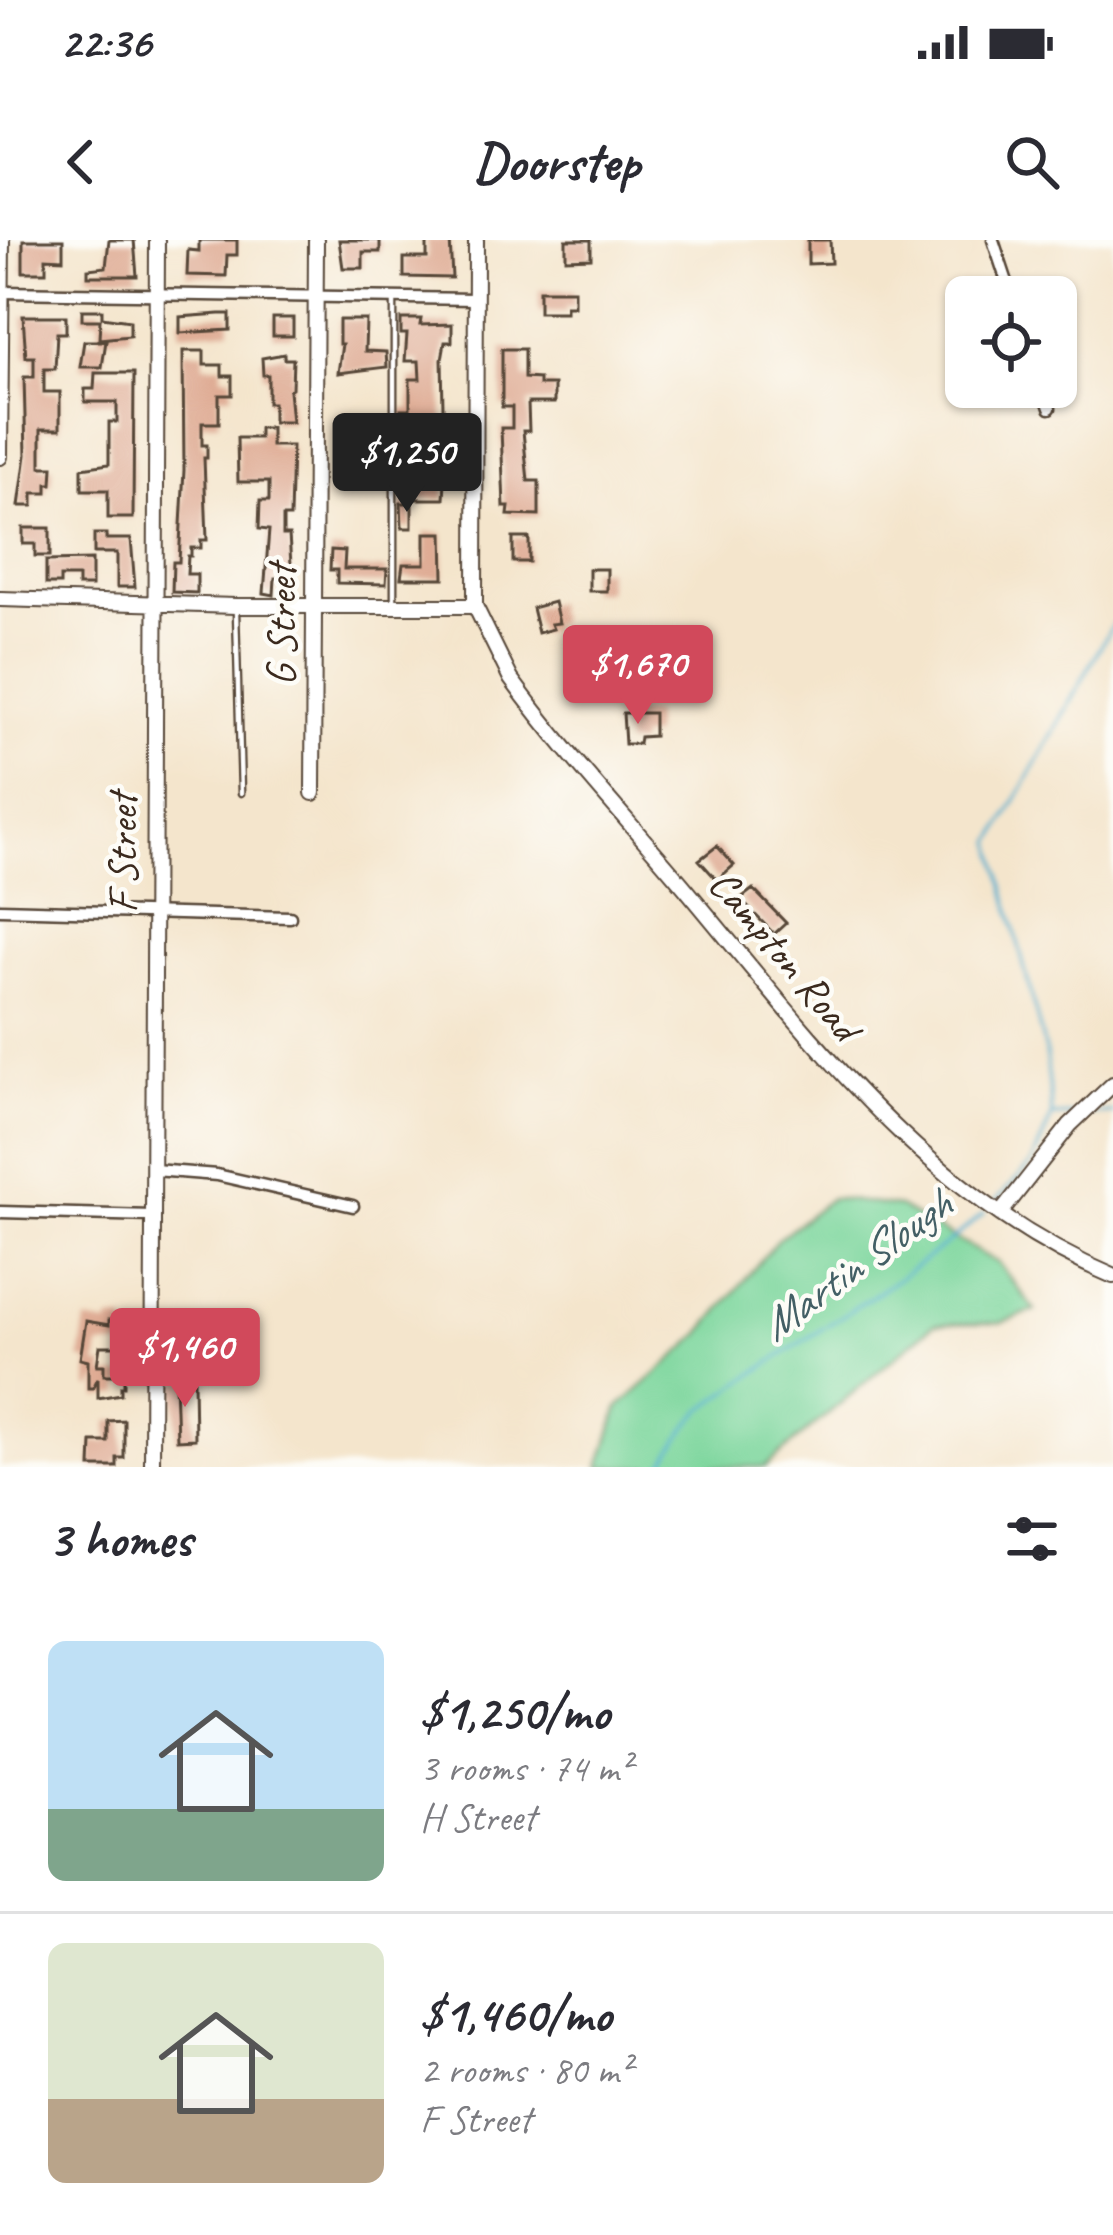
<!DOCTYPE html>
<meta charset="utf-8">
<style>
body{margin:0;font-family:Caveat,sans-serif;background:#f7f7f7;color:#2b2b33;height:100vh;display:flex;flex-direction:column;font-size:45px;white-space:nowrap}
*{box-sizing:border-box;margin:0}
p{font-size:39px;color:#7c7c81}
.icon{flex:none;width:66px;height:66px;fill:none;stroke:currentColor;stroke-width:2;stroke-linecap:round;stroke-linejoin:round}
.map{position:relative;height:1227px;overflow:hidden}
.details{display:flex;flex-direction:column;background:#fff;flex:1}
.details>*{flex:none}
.tools{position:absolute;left:945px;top:36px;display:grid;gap:24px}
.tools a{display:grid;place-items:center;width:132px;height:132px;border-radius:18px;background:#fff;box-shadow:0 3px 9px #0004;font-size:60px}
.price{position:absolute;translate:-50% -102px;padding:0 27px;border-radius:12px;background:#d1495b;color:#fff;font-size:39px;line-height:78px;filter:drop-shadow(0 3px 6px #0008)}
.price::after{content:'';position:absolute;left:50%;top:72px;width:36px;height:27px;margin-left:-18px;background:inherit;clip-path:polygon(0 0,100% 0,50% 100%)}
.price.on{background:#222;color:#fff}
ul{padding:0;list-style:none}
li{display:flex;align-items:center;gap:36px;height:300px;padding:0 48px}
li+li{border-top:3px solid #e1e1e2}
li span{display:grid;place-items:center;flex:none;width:336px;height:240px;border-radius:18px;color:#555}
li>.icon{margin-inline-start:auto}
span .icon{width:144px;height:144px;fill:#fffc;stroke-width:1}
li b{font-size:51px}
h2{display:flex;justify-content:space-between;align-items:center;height:144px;padding:0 48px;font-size:51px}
.status{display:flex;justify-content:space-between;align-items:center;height:84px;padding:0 60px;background:#fff;direction:ltr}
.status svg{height:33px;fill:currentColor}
header{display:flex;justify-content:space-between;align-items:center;height:156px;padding:0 48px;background:#fff;font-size:54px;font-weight:600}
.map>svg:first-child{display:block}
.green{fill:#7cd69c;stroke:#5c805d;stroke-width:3}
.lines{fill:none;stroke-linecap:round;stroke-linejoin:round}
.stream{stroke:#50aecf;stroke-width:3}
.building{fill:#dfac94}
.lane-casing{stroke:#574638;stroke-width:9}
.street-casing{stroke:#574638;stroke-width:15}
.secondary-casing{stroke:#574638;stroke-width:18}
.lane{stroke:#fff;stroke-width:4.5}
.street{stroke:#fff;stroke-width:10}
.secondary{stroke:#fff;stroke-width:14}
.labels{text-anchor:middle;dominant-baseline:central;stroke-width:9;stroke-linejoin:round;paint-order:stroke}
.street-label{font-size:42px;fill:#3b2a1e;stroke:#fdfcf7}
.water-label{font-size:45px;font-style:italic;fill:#435f65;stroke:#fdfcf7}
</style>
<div class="status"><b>22:36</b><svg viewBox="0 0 49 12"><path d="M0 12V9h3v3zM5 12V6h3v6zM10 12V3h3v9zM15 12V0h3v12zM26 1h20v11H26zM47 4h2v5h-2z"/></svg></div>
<header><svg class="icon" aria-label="back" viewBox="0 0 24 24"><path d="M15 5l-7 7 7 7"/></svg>Doorstep<svg class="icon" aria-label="search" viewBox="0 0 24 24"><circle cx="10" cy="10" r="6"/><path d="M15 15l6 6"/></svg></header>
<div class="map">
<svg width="1113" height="1227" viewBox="0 0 1113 1227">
<rect width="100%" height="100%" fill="#fdfcf7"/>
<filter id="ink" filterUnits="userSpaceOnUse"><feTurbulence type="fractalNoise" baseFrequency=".00833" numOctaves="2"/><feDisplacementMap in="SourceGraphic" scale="24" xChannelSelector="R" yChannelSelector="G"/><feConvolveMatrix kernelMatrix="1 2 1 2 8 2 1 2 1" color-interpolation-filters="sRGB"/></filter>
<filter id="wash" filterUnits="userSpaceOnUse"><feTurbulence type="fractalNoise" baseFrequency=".004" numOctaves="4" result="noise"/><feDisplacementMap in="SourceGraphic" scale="48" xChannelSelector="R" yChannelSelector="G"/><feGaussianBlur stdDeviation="2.7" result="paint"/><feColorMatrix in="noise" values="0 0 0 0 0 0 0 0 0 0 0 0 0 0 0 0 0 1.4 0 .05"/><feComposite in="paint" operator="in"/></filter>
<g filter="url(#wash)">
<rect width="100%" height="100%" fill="#f4e5cc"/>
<path class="green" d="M831,958L899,967L998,1023L1035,1070L1001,1083L934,1084L765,1227H600L619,1167L698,1097L778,999Z"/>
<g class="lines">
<path class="stream" d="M1089,874L1113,873
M1053,876L1074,875
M995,962L1032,923L1052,876L1046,814L993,602L1113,384
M661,1227C674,1209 688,1180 705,1168C792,1103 899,1047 984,973"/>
</g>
<g id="blocks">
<path class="building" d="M23,0H63V19L46,18V32H23Z
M109,0H134L137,36H88V29L106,27Z
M199,0H237V15H227L226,36L187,35L188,10L199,11Z
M339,0H380V12H363V28H343Z
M427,0H450L452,38L404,37V18H427Z
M566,0H591V18L566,19Z
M808,0H830L831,23L808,24Z
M539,50H574V66H566V72H539Z
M82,70H102V77L130,81V96L99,99L100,80H82Z
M220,74H230V90L180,93V77Z
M23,76H66V93H57L55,129H44V152H60V189H41V227H53L52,244H47V253H33V266H19L26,215L24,137H34V117H26Z
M273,78H293V96H273Z
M401,79H421L420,85L452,84V102H445L442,119L444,217H435V240H445L444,259H407V240H417V232H425V213H410V187H401V169H410V139H420L419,121H405L407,94H401Z
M339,80H366L365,111L386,112L387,127L338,133L342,104H339Z
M84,101H106L102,127H80Z
M502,109H524V138L539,139V145H554V163H528L529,191H523L528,241H539V276L508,275L509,267H504L501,188H512V167H502Z
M183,111H204V125H222V136H232V155H219V183H202V205H207V218H204L207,300H201V308H191V316H188L187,334H197V353L172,352L173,322H179L184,230Z
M284,114V119H293L292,148L289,150L292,182H273V163H268V135H263L262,118Z
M95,133H134L133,278H108V250H82V228L109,224V182H117V162H85V149H94Z
M259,188H271V206H292L290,277H283V295H289L292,339L275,338L274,355L264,353L269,290L259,289L260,261H269V242H238L237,198H259Z
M401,263H412V288H402Z
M23,288H50V316H35V304H23Z
M425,293H443L444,338H401L403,324H425Z
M94,294H106V299H131L135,347H117V313H94Z
M513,298H529V322H513Z
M331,310L345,311L344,329H387L386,344L337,343V330H330Z
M92,320V346H78V337H60V344H46V321Z
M589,329H607V351H589Z
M554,362L559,383L551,384L553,389L538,393L532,368Z
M578,402L630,403V417L616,416V428L581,427Z
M623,473H654V496L640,497L639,504H625Z
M717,606L734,625L717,640L699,620Z
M753,649L786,683L774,694L740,659Z
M109,1080H126L127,1106H100L97,1125H104V1135H124V1146H121V1154L98,1158V1138L93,1148H88V1121L80,1119L86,1081L109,1085Z
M175,1141H194L195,1199L177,1200Z
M124,1180V1218H117V1227H91L92,1202H108V1181Z"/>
</g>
</g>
<g filter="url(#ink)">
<use href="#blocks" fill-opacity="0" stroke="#574638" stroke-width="3"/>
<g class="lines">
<defs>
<path id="lane" d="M394,364V58
M236,372L241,553"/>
<path id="street" d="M993,0L1012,57
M0,52L475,59
M1043,147L1050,168
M0,669L290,677
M154,930L217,935L353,966
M0,972L153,976"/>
<path id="secondary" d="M476,0L475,366L511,439C564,512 628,580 686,649C810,797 928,959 1113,1036
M0,217L2,0
M0,359L236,366H475
M313,553L316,0
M1000,974L1070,885L1113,844
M152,1227L157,0"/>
</defs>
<use href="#lane" class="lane-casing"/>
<use href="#street" class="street-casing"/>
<use href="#secondary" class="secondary-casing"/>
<use href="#lane" class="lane"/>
<use href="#street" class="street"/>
<use href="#secondary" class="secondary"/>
</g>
</g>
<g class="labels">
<g class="street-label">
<text transform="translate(281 385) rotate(-90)">G Street</text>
<text transform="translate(122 613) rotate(-90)">F Street</text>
<text transform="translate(784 715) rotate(50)">Campton Road</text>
</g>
<g class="water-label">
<text transform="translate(856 1025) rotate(-36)">Martin Slough</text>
</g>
</g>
</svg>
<div class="tools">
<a><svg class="icon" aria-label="locate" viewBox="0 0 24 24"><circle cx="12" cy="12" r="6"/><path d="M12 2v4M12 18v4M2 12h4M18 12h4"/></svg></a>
</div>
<b class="price on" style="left:407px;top:275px">$1,250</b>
<b class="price" style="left:638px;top:487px">$1,670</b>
<b class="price" style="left:185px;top:1170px">$1,460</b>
</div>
<section class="details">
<h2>3 homes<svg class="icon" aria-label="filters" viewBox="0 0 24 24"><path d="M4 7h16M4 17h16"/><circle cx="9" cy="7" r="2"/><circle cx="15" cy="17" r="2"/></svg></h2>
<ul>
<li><span style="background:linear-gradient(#bfe0f5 70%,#7fa58c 0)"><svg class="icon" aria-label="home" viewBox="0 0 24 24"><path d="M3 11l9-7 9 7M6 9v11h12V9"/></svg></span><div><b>$1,250/mo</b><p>3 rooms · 74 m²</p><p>H Street</p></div></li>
<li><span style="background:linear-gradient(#dfe7d0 65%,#b9a48a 0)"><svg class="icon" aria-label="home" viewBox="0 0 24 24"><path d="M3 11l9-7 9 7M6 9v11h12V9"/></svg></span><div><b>$1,460/mo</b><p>2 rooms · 80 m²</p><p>F Street</p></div></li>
</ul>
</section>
